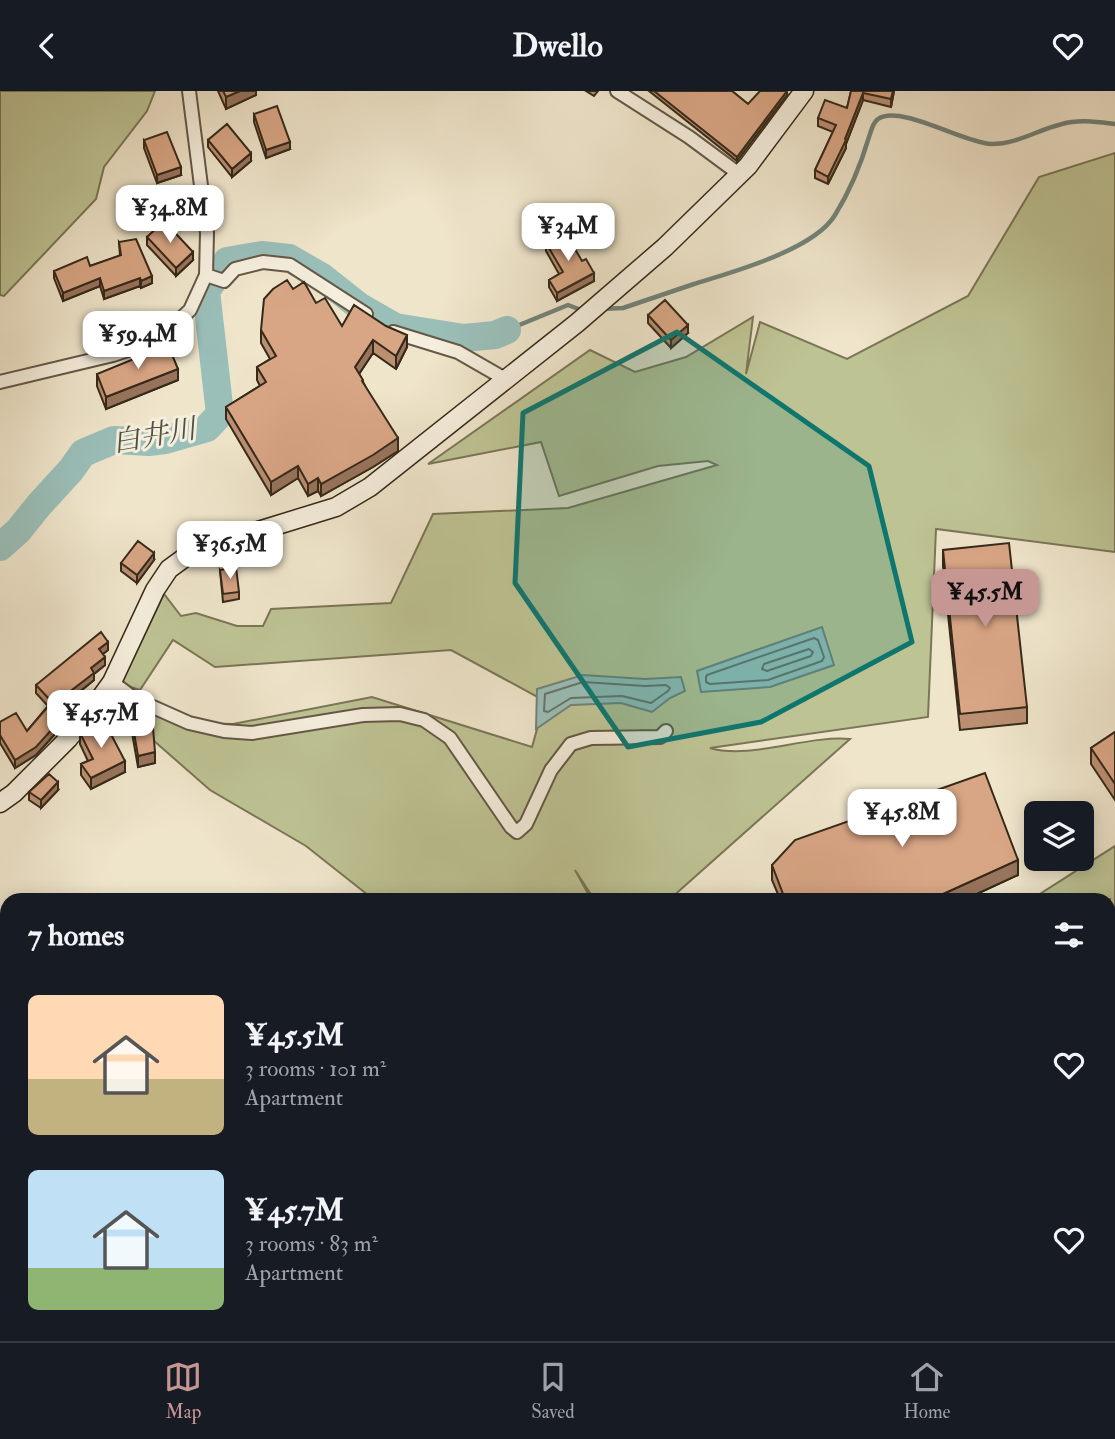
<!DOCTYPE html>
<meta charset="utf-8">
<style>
body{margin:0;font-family:"IM FELL Double Pica","Noto Serif JP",serif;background:#20242c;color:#f1f3f6;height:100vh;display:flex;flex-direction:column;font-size:26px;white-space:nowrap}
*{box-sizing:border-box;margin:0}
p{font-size:23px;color:#9ea1a6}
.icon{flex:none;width:38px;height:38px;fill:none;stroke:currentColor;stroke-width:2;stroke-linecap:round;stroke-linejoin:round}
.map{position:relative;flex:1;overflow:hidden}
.drawer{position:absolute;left:0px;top:802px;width:1116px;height:450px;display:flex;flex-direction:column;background:#171b24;border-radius:21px 21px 0 0;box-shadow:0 4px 18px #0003}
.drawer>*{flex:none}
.buttons{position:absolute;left:1024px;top:710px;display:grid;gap:14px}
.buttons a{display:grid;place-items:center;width:70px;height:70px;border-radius:10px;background:#171b24;box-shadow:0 4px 18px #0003;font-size:35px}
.price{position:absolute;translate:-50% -60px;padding:0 16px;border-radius:14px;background:#fff;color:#222;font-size:23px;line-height:46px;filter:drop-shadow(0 2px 4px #0008)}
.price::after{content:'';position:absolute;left:50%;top:42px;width:21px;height:16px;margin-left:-10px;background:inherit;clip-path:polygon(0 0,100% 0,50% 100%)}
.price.on{background:#c59692;color:#111}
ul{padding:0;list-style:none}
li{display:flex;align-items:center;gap:21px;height:175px;padding:0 28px}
li span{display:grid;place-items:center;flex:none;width:196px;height:140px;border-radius:10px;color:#555}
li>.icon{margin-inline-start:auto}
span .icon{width:84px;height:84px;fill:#fffc;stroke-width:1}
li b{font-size:30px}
h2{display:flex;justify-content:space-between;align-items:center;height:84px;padding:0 28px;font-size:30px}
header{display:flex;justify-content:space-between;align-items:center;height:91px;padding:0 28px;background:#171b24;font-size:32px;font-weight:700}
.tabs{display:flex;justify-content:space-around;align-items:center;height:98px;border-top:2px solid #363941;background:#171b24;font-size:19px;color:#9ea1a6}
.tabs a{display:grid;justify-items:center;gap:4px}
.tabs .on{color:#c59692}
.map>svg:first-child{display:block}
.green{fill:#bec394;stroke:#7a7656;stroke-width:2}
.water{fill:#9abfb9;stroke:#728379;stroke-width:2}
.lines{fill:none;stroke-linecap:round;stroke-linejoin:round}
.shore{stroke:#687469;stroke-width:2}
.stream{stroke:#728379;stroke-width:4.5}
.river{stroke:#9abfb9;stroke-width:28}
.street-casing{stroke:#645846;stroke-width:16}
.secondary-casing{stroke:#362919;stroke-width:21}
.street{stroke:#f5eedd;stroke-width:12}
.secondary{stroke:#f5eedd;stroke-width:18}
.wall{fill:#bb8f72;stroke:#362919;stroke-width:2}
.shaded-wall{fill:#98745d;stroke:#362919;stroke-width:2}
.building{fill:#d9a685;stroke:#362919;stroke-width:2}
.marked{fill:#0f766e;fill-opacity:0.2;stroke:#0f766e;stroke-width:5;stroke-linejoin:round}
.labels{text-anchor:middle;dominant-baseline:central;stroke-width:6;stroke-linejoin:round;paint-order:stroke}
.water-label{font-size:28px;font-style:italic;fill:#4f4e41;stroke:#f5eedd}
</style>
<header><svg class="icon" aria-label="back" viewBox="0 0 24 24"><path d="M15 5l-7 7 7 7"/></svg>Dwello<svg class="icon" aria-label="heart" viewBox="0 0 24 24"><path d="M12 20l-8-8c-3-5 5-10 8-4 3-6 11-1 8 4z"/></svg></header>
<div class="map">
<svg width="1115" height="1250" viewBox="0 0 1115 1250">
<rect width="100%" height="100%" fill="#efe5cb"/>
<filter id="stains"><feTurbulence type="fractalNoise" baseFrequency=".00286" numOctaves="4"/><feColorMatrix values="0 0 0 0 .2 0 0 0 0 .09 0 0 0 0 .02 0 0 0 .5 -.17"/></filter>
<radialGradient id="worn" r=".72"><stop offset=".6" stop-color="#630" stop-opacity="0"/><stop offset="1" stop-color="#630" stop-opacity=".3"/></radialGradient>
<path class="green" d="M0,0H155L147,20L104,76L96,108L4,205L0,204Z
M1115,62V461L936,438L928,626L710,657C750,669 806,644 850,648L670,808H594L575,779L591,808H373L306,755L210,699L153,649V620L189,632L233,633L372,606L532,656L545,610L451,559L215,576L173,549L140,599L121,593L164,503L181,525L196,522L237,535H263L271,518L391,512L433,423L568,417L717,374L708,370L658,375L559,405L541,351L428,373L590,259L635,281L686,266L753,226L746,283L760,231L847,268L968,205L1039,86Z
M1115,755V824L1110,829V808H1032Z
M138,1244H254L244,1250H122Z"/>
<path class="water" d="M822,536L834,574L770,596L701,601L697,580Z
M583,584L645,588L681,586L685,600L670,607L652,621L621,612L571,614L536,638L537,598Z"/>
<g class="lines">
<path class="shore" d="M814,547L818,549L824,566L822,570L768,589L710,593L706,591V586L707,584Z
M809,558L813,561L811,565L767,580L762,578L764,573Z
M583,591L645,595L666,594L670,597L668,600L651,612L622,605L571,607L548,621L544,620L545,603Z"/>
<path class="stream" d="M601,218L623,217C647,209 670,201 694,193C732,181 814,159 835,124C850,100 861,73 869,46C871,40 873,31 878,28C900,13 964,52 991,53C1018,53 1037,39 1062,33C1079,28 1098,31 1115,33
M507,239L568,214L581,219H585"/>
<path class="river" d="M0,456L18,440L39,414L71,379L83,362L114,349L149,351L165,349L207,337L220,323L206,200L227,170L262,164L289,167L322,186L360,216L395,236L464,247L495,244L507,239"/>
<defs>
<path id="street" d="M617,0L689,46L739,83
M206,184L224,190L235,178L263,171L290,174L366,223
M393,241L458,261L505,288
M0,291L113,264L158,249L190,219L206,184L207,142L189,0
M112,591L135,608L189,632L224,640L252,642L363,624L400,623L424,629L450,647L511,736L517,741L526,733L551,679L571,653L591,647L660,646L666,640
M0,1091L7,1094"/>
<path id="secondary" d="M0,712L14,702L68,648L94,616L112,591L155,499L169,478L184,467L206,459L255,441L336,416L370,396L577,232L665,156L748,75L804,0
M1110,962L1115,963
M580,1244L583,1250
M107,1250L121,1244"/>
</defs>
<use href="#street" class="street-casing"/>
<use href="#secondary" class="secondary-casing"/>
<use href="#street" class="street"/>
<use href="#secondary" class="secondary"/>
</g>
<path class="wall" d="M218,0H256V4L226,18Z
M586,0H598L594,5Z
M649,0H732L748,13L787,4L737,70Z
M851,0H894L891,16L863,9L846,53V57L828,93L815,87V79L833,41L818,35V27L847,17Z
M254,23L290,58L266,67L254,31Z
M144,49L181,84L157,92L144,57Z
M208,49L251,70L232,86L208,56Z
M147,146L193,169L176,185L147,154Z
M119,151L152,192L141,197L140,195L104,208L100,195L63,210L54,187V180L90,175L120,165Z
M546,152L582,170L594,190L557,210L549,196V189L559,183L546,160Z
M293,198L316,212L342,235L407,256L396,278L373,262L359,283L398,360L373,376L321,405L318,400L308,405L298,387L271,404L226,328V316L260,295L257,289V276L270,268L261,252V239Z
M648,224L688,242L671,257L648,232Z
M97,283L178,289L106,318L97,295Z
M943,459L1027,616V632L960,639L943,475Z
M154,469L137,492L121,480V472Z
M220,479L239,501V508L223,511Z
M108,559L103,563L105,574L94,583V589L76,604L79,615L54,637V644L36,664L15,677L0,652V631L27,640L48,615L36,602V594Z
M115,610L144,621L155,672L138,676L131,636L116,635Z
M1115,641V709L1091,673V657Z
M80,642L125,681L91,698L81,684V673L88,670L80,653Z
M58,699L41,717L29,709V701Z
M772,774L1018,784L966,808H780L772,789Z
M0,999L7,1002V1038L0,1035Z
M720,1244H920L911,1250H724Z"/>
<path class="shaded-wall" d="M240,0H256V4L226,18V6Z
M787,0V4L737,70V66Z
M893,0H894L891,16V8Z
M863,2V9L846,53V57L828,93V86L845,48Z
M290,51V58L266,67V59Z
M251,62V70L232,86V78Z
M181,76V84L157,92V84Z
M193,161V169L176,185V177Z
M594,182V190L557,210V202Z
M152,185V192L141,197V190Z
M100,187V195L63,210V202Z
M140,187V195L104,208V200Z
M688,234V242L671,257V249Z
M407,244V256L396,278V265Z
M373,249V262L355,289V276Z
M178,278V289L106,318V306Z
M398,347V360L373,376L321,405V393Z
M298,375V387L271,404V391Z
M318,387V400L308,405V393Z
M154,462V469L137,492V484Z
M108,551V559L99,566V558Z
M105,566V574L94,583V589L72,607V599L91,577Z
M79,607V615L54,637V644L36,664L15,677V669L50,632Z
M155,661V672L138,676V665Z
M125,670V681L91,698V687Z
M58,691V699L41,717V709Z
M1018,769V784L966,808H932Z
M1115,1144V1160L1110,1172V1156Z
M896,1244H920L911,1250H888Z"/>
<path class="building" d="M223,0H240L226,6Z
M654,0H732L748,13L760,0H787L737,66Z
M851,0H893L891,8L863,2L845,48L846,49L828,86L815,79L836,34L818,27L825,9L847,17Z
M277,15L290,51L266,59L254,23Z
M227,33L251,62L232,78L208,49Z
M167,41L181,76L157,84L144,49Z
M164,130L193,161L176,177L147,146Z
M565,141L582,170L586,168L594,182L557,202L549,189L563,181L546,152Z
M136,148L152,185L141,190L140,187L104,200L100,187L63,202L54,180L87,166L90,175L121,164L119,151Z
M287,189L293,198L304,191L316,212L325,207L342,235L354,214L386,235L407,244L396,265L373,249L355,276L363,289L362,290L398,347L373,364L321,393L318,387L308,393L298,375L271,391L226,316L266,291L257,276L276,265L261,239L264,208L273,198Z
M665,209L688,234L671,249L648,224Z
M168,254L178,278L106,306L97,283Z
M138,450L154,462L137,484L121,472Z
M1009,452L1027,616L960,623L943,459Z
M236,476L239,501L223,503L220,479Z
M101,541L108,551L99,558L105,566L91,577L94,582L72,599L79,607L50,632L54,636L36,656L15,669L0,644V631L16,622L27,640L52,611L36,594Z
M141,609L144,621L150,619L153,637L155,661L138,665L131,624L116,623L115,610Z
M104,630L125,670L91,687L81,673L93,668L80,642Z
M1115,641V693L1091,657Z
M985,682L1018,769L932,808H785L772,774L795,749Z
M49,683L58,691L41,709L29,701Z
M0,999L7,1002V1027L0,1024Z
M1110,1040L1115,1043V1144L1110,1156Z
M730,1244H896L888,1250H734Z"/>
<path class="marked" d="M677,241L869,375L912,551L761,631L628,656L515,492L523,322Z"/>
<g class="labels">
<g class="water-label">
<text transform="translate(154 345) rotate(-10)">白井川</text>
</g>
</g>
<rect width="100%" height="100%" filter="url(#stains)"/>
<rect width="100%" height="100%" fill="url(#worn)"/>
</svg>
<div class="buttons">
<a><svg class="icon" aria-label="layers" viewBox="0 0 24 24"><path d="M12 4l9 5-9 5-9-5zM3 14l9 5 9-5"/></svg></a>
</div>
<b class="price" style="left:170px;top:154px">¥34.8M</b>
<b class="price" style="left:568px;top:172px">¥34M</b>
<b class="price" style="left:138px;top:280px">¥59.4M</b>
<b class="price" style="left:230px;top:490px">¥36.5M</b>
<b class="price on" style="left:985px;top:538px">¥45.5M</b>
<b class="price" style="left:101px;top:659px">¥45.7M</b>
<b class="price" style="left:902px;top:758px">¥45.8M</b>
<section class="drawer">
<h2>7 homes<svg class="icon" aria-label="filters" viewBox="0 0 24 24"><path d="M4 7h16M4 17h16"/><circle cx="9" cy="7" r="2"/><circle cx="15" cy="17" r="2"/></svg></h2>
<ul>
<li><span style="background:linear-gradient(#ffd9b3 60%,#c2b280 0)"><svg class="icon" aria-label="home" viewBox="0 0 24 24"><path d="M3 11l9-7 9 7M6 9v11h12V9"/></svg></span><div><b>¥45.5M</b><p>3 rooms · 101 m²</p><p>Apartment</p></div><svg class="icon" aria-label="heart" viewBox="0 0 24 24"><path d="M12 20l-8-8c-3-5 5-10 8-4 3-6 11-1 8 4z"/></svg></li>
<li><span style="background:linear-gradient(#bfe0f5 70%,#8fb573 0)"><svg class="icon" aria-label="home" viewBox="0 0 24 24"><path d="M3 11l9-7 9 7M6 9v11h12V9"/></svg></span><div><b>¥45.7M</b><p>3 rooms · 83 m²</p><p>Apartment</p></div><svg class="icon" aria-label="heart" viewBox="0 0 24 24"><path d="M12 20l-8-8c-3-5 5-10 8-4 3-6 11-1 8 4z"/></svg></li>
</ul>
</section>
</div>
<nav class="tabs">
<a class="on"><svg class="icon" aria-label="map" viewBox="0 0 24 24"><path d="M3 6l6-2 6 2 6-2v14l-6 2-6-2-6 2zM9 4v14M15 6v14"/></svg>Map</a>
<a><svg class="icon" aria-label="saved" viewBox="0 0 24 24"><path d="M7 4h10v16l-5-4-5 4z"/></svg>Saved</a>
<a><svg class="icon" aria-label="home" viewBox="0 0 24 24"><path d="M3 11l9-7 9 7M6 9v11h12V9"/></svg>Home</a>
</nav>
